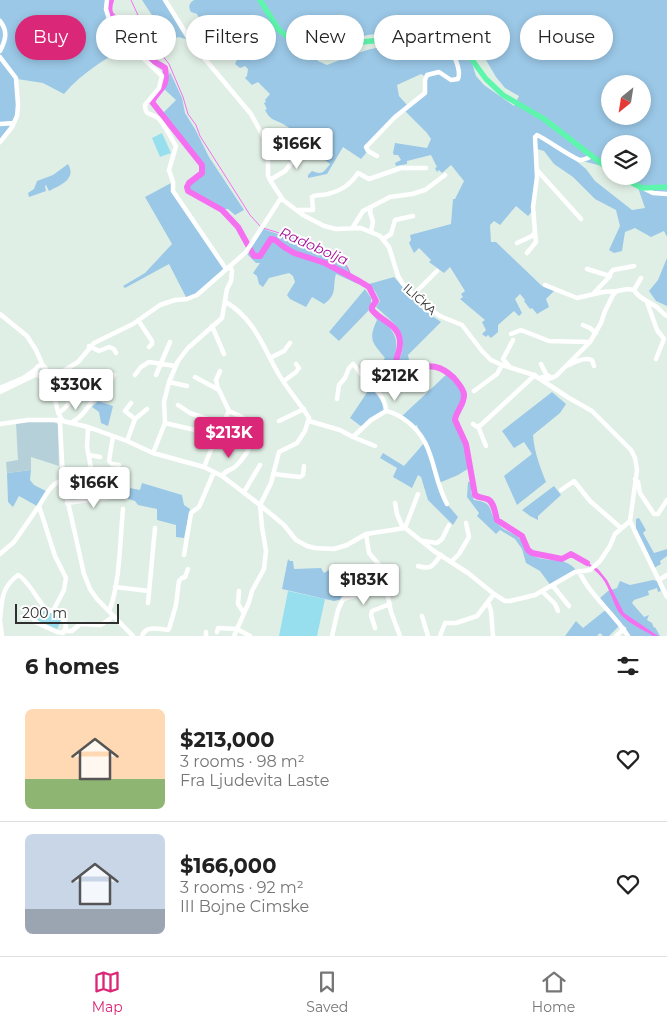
<!DOCTYPE html>
<meta charset="utf-8">
<style>
body{margin:0;font-family:Montserrat,sans-serif;background:#f6f6f6;color:#222;height:100vh;display:flex;flex-direction:column;font-size:19px;white-space:nowrap}
*{box-sizing:border-box;margin:0}
p{font-size:16px;color:#767676}
.icon{flex:none;width:28px;height:28px;fill:none;stroke:currentColor;stroke-width:2;stroke-linecap:round;stroke-linejoin:round}
.map{position:relative;height:636px;overflow:hidden}
.side{display:flex;flex-direction:column;background:#fff;flex:1}
.side>*{flex:none}
.top-card{position:absolute;left:15px;top:15px;width:638px;height:45px;display:flex;gap:10px}
.needle{width:32px;rotate:210deg}
.buttons{position:absolute;left:601px;top:75px;display:grid;gap:10px}
.buttons a{display:grid;place-items:center;width:50px;height:50px;border-radius:50%;background:#fff;box-shadow:0 2px 8px #0003;font-size:25px}
.scale{position:absolute;left:15px;bottom:12px;width:104px;box-sizing:border-box;padding-left:5px;border:2px solid #2e2e2e;border-top:0;font-size:14px;line-height:18px;white-space:nowrap;color:#2e2e2e;-webkit-text-stroke:4px #fff;paint-order:stroke}
.price{position:absolute;translate:-50% -42px;padding:0 11px;border-radius:5px;background:#fff;color:#222;font-size:16px;line-height:32px;filter:drop-shadow(0 1px 2px #0008)}
.price::after{content:'';position:absolute;left:50%;top:30px;width:15px;height:11px;margin-left:-8px;background:inherit;clip-path:polygon(0 0,100% 0,50% 100%)}
.price.selected{background:#db2777;color:#fff}
ul{padding:0;list-style:none}
li{display:flex;align-items:center;gap:15px;height:125px;padding:0 25px}
li+li{border-top:1px solid #e0e0e0}
li span{display:grid;place-items:center;flex:none;width:140px;height:100px;border-radius:8px;color:#555}
li>.icon{margin-inline-start:auto}
span .icon{width:60px;height:60px;fill:#fffc;stroke-width:1}
li b{font-size:21px}
h2{display:flex;justify-content:space-between;align-items:center;height:60px;padding:0 25px;font-size:21px}
.tag{padding:0 18px;border-radius:22px;background:#fff;box-shadow:0 2px 8px #0003;font-size:18px;line-height:45px}
.tag.selected{background:#db2777;color:#fff}
.menu{display:flex;justify-content:space-around;align-items:center;height:70px;border-top:1px solid #e0e0e0;background:#fff;font-size:14px;color:#767676}
.menu a{display:grid;justify-items:center;gap:2px}
.menu .selected{color:#db2777}
.map>svg:first-child{display:block}
.green{fill:#9bc8e7;fill-rule:evenodd}
.cemetery{fill:#b6d0da}
.pitch{fill:#97dfee}
.water{fill:#f470f1}
.lines{fill:none;stroke-linecap:round;stroke-linejoin:round}
.stream{stroke:#f470f1;stroke-width:1}
.river{stroke:#f470f1;stroke-width:6}
.minor{stroke:#fff;stroke-width:4.5}
.major{stroke:#5ef6ad;stroke-width:5.5}
.labels{text-anchor:middle;dominant-baseline:central;stroke-width:4;stroke-linejoin:round;paint-order:stroke}
.street-label{font-size:12px;fill:#2e2e2e;stroke:#fff}
.water-label{font-size:14px;font-style:italic;fill:#a70897;stroke:#fff}
</style>
<div class="map">
<svg width="667" height="636" viewBox="0 0 667 636">
<rect width="100%" height="100%" fill="#e0efe5"/>
<path class="green" d="M0,0H107V15L132,43C109,57 82,72 64,94L43,83L17,79V116L0,142Z
M142,0H163L186,39L178,37L169,41Z
M194,0H667V237L664,231L651,237L635,228L625,232L622,251L614,253L609,250L620,226L616,210L595,199L573,177L554,164L544,151L537,149L534,209L528,216L516,206L500,225L494,221L490,225L491,242H496L542,286L554,291L546,299L549,307L537,314L532,308L530,309L524,301L525,300L520,294L515,299L522,313L519,316L514,311L498,325V332L491,338L488,335L486,337L482,334L486,330L482,322L485,320L460,299L463,297L461,294L465,291L450,267L444,273L429,262L431,260L419,248L414,253L409,243L411,240L410,235L451,224L453,199H455L464,181L451,165L442,173L439,170L437,172L435,168L437,167L431,155L407,161V164L396,166L395,163L401,160L398,155H394L393,153L395,143L427,148L431,139L427,133L403,109L371,141L367,152L361,159L343,147L327,174L308,178V175L312,171C322,175 323,173 330,164L319,155L315,154C308,141 296,132 283,124C274,119 271,121 265,110L267,109L264,103L266,102L265,100L270,94L258,82L252,85L245,78L247,76L248,69L245,66L240,68L235,64L239,55V51L226,31L216,25L210,32L203,23L207,21L204,16L199,18L197,14L191,12C188,7 189,3 194,0ZM424,28H437L445,34L474,43L480,50L496,77L505,88L519,96L514,106L484,85L476,76L472,63L461,52L450,47L449,49C433,42 384,45 367,50C354,54 341,60 327,65L318,61L309,51L312,45H326L368,35ZM421,74L426,77L425,93L408,106L399,96L397,85ZM610,84H642V116H610ZM610,144H642V176H634L645,208L632,210L595,181L586,169L574,159L610,168Z
M170,72L182,98L185,113L195,129L209,157L244,210L235,215L228,209H224L190,190V184L203,175L205,169L202,163L163,113L176,100L164,89Z
M68,164C77,179 60,185 49,191L46,185L45,186L46,191L29,197L28,193L34,189L37,181L53,175Z
M173,182V190L226,269L208,286L187,299L169,264L125,288L123,286L145,273L172,244L145,197Z
M262,228C280,237 301,237 318,246C326,250 335,255 342,261C350,268 348,274 359,281L358,284L336,274C332,288 338,294 324,304L312,297L306,307L290,299L287,295L295,282L293,276L289,273L269,278L263,287L259,284L257,276L253,273L260,263H256L247,254L251,252L249,249Z
M667,258V306L656,301L649,291L658,280Z
M394,277L422,309L441,322L408,355L410,365L399,361C410,333 397,326 376,307L380,301L375,291L369,284Z
M365,289L371,298V310C383,323 399,330 396,349C395,358 393,361 396,369L402,370L429,367L425,373L403,388L386,375L371,380L368,374L378,367L385,358C372,342 368,340 377,320L369,310L339,341L329,332Z
M448,373C456,380 466,389 463,401C462,408 456,413 455,420L466,444L471,467L458,475L439,483L447,504L458,517L453,525L428,500L421,477L418,475L412,488L393,477L397,468L380,458L383,453L404,466L425,442L417,426L418,425L414,426L401,417Z
M372,385L379,393L386,411L362,427L350,418Z
M552,392L566,404L560,413L533,435C534,451 540,467 546,482L517,505L504,476L532,454L524,442L514,448L502,431Z
M98,401L113,406L108,426L101,423L99,412L92,407Z
M31,470L30,480L34,485L46,491L37,506L19,496L13,507L8,502L7,473Z
M468,482H471V492L474,500C497,503 486,512 499,525C505,532 515,532 521,540C525,545 525,551 532,555C546,564 568,555 577,572L551,586L540,571L526,563L522,549L515,539L500,530L496,534L477,516L479,513L467,497Z
M142,483L182,495L184,505L190,509L184,538L176,537V525L157,520V509L138,505L135,501L128,499L130,488L140,490Z
M554,486L561,495L538,516V520L530,516L522,510Z
M639,518L646,530L643,533L654,553L667,549V556L660,561L661,564L654,568L636,530V519Z
M288,559L290,561H293L294,569L321,568L324,573L331,569L343,599L334,601L282,589Z
M653,580L657,581L661,591L658,592L657,588L648,591L649,595L634,600L632,603L644,617L649,615L647,620L652,623L654,628L655,627L660,636H629L621,624L609,636H603L600,633L597,636H565L576,621L583,628L608,608L600,598L608,591L617,588L620,581L630,585Z"/>
<path class="cemetery" d="M49,420L58,424L59,466L31,457V470L7,473L6,462L18,460L16,423Z"/>
<path class="pitch" d="M162,133L171,153L160,157L152,138Z
M288,591L325,599L317,636H279Z
M43,609L62,618L57,629L37,620Z"/>
<path class="water" d="M580,558L598,569L607,580L624,613L658,636H653C642,629 625,622 618,611C615,606 613,599 610,593C604,576 594,568 579,561Z"/>
<g class="lines">
<path class="stream" d="M131,0L148,37L169,64L183,97L188,114L196,125L200,136L250,215L260,226
M263,228L312,243L321,247L342,260L348,268L351,276"/>
<path class="river" d="M111,0C104,21 121,17 129,29C135,37 136,46 143,53C149,60 158,63 165,68C169,88 159,88 152,102L202,165V173L189,183L187,187L188,191L222,210L238,227L254,256H260L271,239L275,240L284,247L294,253L325,263L359,281L369,287L376,301L372,307V310C382,322 401,325 400,344C400,351 396,357 396,364C415,376 429,354 454,378C458,383 463,388 464,394C465,404 456,411 455,420L466,444L475,495C479,498 482,497 487,499C494,501 495,513 497,520L522,536L528,550L532,553L562,559L571,554L587,563"/>
<path class="minor" d="M107,0L106,9L109,19L121,29L142,57L162,76L159,88L145,105C145,116 151,113 158,118C165,125 171,138 176,146L169,170L173,182V191L226,269
M165,0L194,46L251,114L266,142L268,150V175L270,180L283,200L303,215L324,226L336,229L361,228L380,236L389,247L398,276L403,284L422,303L440,316L462,325L482,351L491,360L502,365L534,375L569,398L592,411L631,450L635,458L637,470L630,521L667,597
M0,21C8,31 6,40 0,51
M0,57L16,78L18,105L17,116L12,127L0,142
M0,124L14,123
M377,156L368,151L366,147L395,117L425,93V80L427,75L439,72L451,80L458,79C462,69 452,54 450,43
M537,170L581,219
M270,180L285,171L293,161L292,157L287,154
M643,188L653,193L667,194
M371,207L370,212L373,222L371,231
M297,210H313L312,197C317,194 323,196 328,194C342,190 350,185 358,173L369,179L401,168H426
M353,227L363,211L390,197L412,194L425,190L445,175
M535,232L533,207L537,177L535,137L537,135C546,139 574,159 580,160C585,160 588,158 592,156
M383,239L391,234L395,220L413,216
M517,243L532,236L535,232L536,242L527,253
M587,269L610,276L593,294
M609,275L613,270L634,266
M641,278L634,290C640,300 649,301 658,308C661,311 663,314 667,316
M545,285L577,298L603,292L617,291
M413,295L437,271
M226,302C255,320 262,345 278,373C287,389 300,403 309,418L305,431L297,443L279,452L271,483L260,505L262,527L266,551L264,569L252,591L249,602L234,636
M647,302L657,330L664,339L656,359
M0,314L27,336L36,350L43,366
M138,320L152,341V344L149,347
M583,325L590,328L596,333
M212,326L224,354
M511,334L521,330L549,341L590,342
M89,346L99,351L109,347L114,349L116,353
M270,358L284,351L290,343
M541,364L546,374L552,378
M569,365C576,361 585,357 592,360L594,366
M35.5 371a5.5 5.5 0 1 1 11 0a5.5 5.5 0 1 1-11 0Z
M509,366L503,359L513,340
M46,372C57,384 52,404 61,418
M57,375L78,362L94,343L133,324L160,305L175,300L187,299L197,295L246,252L281,198
M135,375L141,367L149,362L175,366
M156,375L170,342
M40,376L47,381L51,390
M195,377L219,390L229,411L242,417L246,422
M542,377L549,379L556,376L590,342L601,323L605,311L613,295L617,291L628,289L634,290
M284,381L296,372L299,368L296,364
M169,382L187,386
M0,388L23,378L36,369
M218,389L216,380L220,371
M474,391L497,374L502,365
M0,392L37,374
M337,399L339,385L345,378L349,368L353,364C357,368 360,373 363,377C373,388 385,395 386,411C393,412 398,415 404,419C437,442 430,473 447,504
M178,405L190,413L222,424
M58,413C69,408 71,396 80,390L94,397
M135,419L147,409
M279,421L304,409
M309,421L340,430L353,437L371,420L386,411
M72,422C83,417 89,407 94,397L102,396L114,375
M60,423L63,480L84,574L90,589L97,599L133,636
M165,423L217,435
M0,424L28,420H58L61,418L63,421L88,427L127,441L153,453L204,467L222,476L260,505L284,525L296,540L307,546L315,548L334,549L347,545L366,534L405,528L434,551L468,573L494,594L505,601H510L535,595L575,572L590,570L600,561L610,546L615,534L630,521
M473,424L477,427L481,425L535,375
M478,426L486,446
M88,427L87,447L91,468
M113,436L109,461L112,464L119,465
M353,437L375,446
M127,441L135,419L125,411L131,403
M153,453L165,423L164,402L169,382L178,361L188,348L222,318L227,289L231,281L232,271L230,266
M89,455L100,457
M204,467L217,435L229,411
M273,474L300,477L303,475L304,466
M222,476C226,469 231,471 236,466C241,461 251,449 251,441
M635,479L638,482L640,493L654,514H658L667,500
M561,490L574,481L590,501L621,528
M244,492L260,465
M67,503L119,496
M395,503L397,514L403,528
M405,528L418,494
M366,534L369,553L381,567L383,572L391,612L400,636
M423,541L437,543L442,539L449,525
M0,554L14,542L39,506
M184,555L191,513L199,507L214,472
M452,561L459,554L469,537L466,523
M418,566C432,570 432,566 441,555
M579,571C590,596 614,613 628,636
M659,580L667,575
M553,586L569,606
M115,587L149,591
M239,591L238,604L244,613
M542,591L555,604L558,611
M488,602L491,611L493,636
M148,603L155,528
M43,608C54,611 64,614 66,627L63,633L57,632L35,622L34,619Z
M53,611L64,590L66,578L55,556L39,506C46,495 50,484 63,480
M109,611C120,586 120,538 123,509
M422,616L428,636
M0,620C2,600 1,588 18,575C26,578 38,600 45,608
M0,621L2,636
M375,628L371,615L372,611L390,604
M65,631H72L80,624L101,625L114,616
M217,632L218,628L237,629L250,636
M142,636C146,625 158,629 168,630L169,629L176,605L179,581L182,578L185,577L188,569
M206,636V632
M332,636L338,610L343,599L362,594L386,584
M440,636L445,623H456L477,616L494,594
M616,636L624,629"/>
<path class="major" d="M260,0L279,30L300,46L317,53L338,52L362,42L382,40H431L453,44L467,53L486,79L503,95L544,119L610,170
M619,176L642,188L667,187"/>
</g>
<g class="labels">
<g class="street-label">
<text transform="translate(420 299) rotate(42)">ILIĆKA</text>
</g>
<g class="water-label">
<text transform="translate(314 246) rotate(24)">Radobolja</text>
</g>
</g>
</svg>
<div class="buttons">
<a><svg class="needle" viewBox="-14 -14 28 28"><path d="M0-13l5 13h-10z" fill="#e53935"/><path d="M0 13l5-13h-10z" fill="#767676"/></svg></a>
<a><svg class="icon" aria-label="layers" viewBox="0 0 24 24"><path d="M12 4l9 5-9 5-9-5zM3 14l9 5 9-5"/></svg></a>
</div>
<div class="scale">200 m</div>
<b class="price" style="left:297px;top:170px">$166K</b>
<b class="price" style="left:395px;top:402px">$212K</b>
<b class="price" style="left:76px;top:411px">$330K</b>
<b class="price selected" style="left:229px;top:459px">$213K</b>
<b class="price" style="left:94px;top:509px">$166K</b>
<b class="price" style="left:364px;top:606px">$183K</b>
<div class="top-card">
<a class="tag selected">Buy</a>
<a class="tag">Rent</a>
<a class="tag">Filters</a>
<a class="tag">New</a>
<a class="tag">Apartment</a>
<a class="tag">House</a>
</div>
</div>
<section class="side">
<h2>6 homes<svg class="icon" aria-label="filters" viewBox="0 0 24 24"><path d="M4 7h16M4 17h16"/><circle cx="9" cy="7" r="2"/><circle cx="15" cy="17" r="2"/></svg></h2>
<ul>
<li><span style="background:linear-gradient(#ffd9b3 70%,#8fb573 0)"><svg class="icon" aria-label="home" viewBox="0 0 24 24"><path d="M3 11l9-7 9 7M6 9v11h12V9"/></svg></span><div><b>$213,000</b><p>3 rooms · 98 m²</p><p>Fra Ljudevita Laste</p></div><svg class="icon" aria-label="heart" viewBox="0 0 24 24"><path d="M12 20l-8-8c-3-5 5-10 8-4 3-6 11-1 8 4z"/></svg></li>
<li><span style="background:linear-gradient(#c9d6e8 75%,#9aa5b1 0)"><svg class="icon" aria-label="home" viewBox="0 0 24 24"><path d="M3 11l9-7 9 7M6 9v11h12V9"/></svg></span><div><b>$166,000</b><p>3 rooms · 92 m²</p><p>III Bojne Cimske</p></div><svg class="icon" aria-label="heart" viewBox="0 0 24 24"><path d="M12 20l-8-8c-3-5 5-10 8-4 3-6 11-1 8 4z"/></svg></li>
</ul>
</section>
<nav class="menu">
<a class="selected"><svg class="icon" aria-label="map" viewBox="0 0 24 24"><path d="M3 6l6-2 6 2 6-2v14l-6 2-6-2-6 2zM9 4v14M15 6v14"/></svg>Map</a>
<a><svg class="icon" aria-label="saved" viewBox="0 0 24 24"><path d="M7 4h10v16l-5-4-5 4z"/></svg>Saved</a>
<a><svg class="icon" aria-label="home" viewBox="0 0 24 24"><path d="M3 11l9-7 9 7M6 9v11h12V9"/></svg>Home</a>
</nav>
